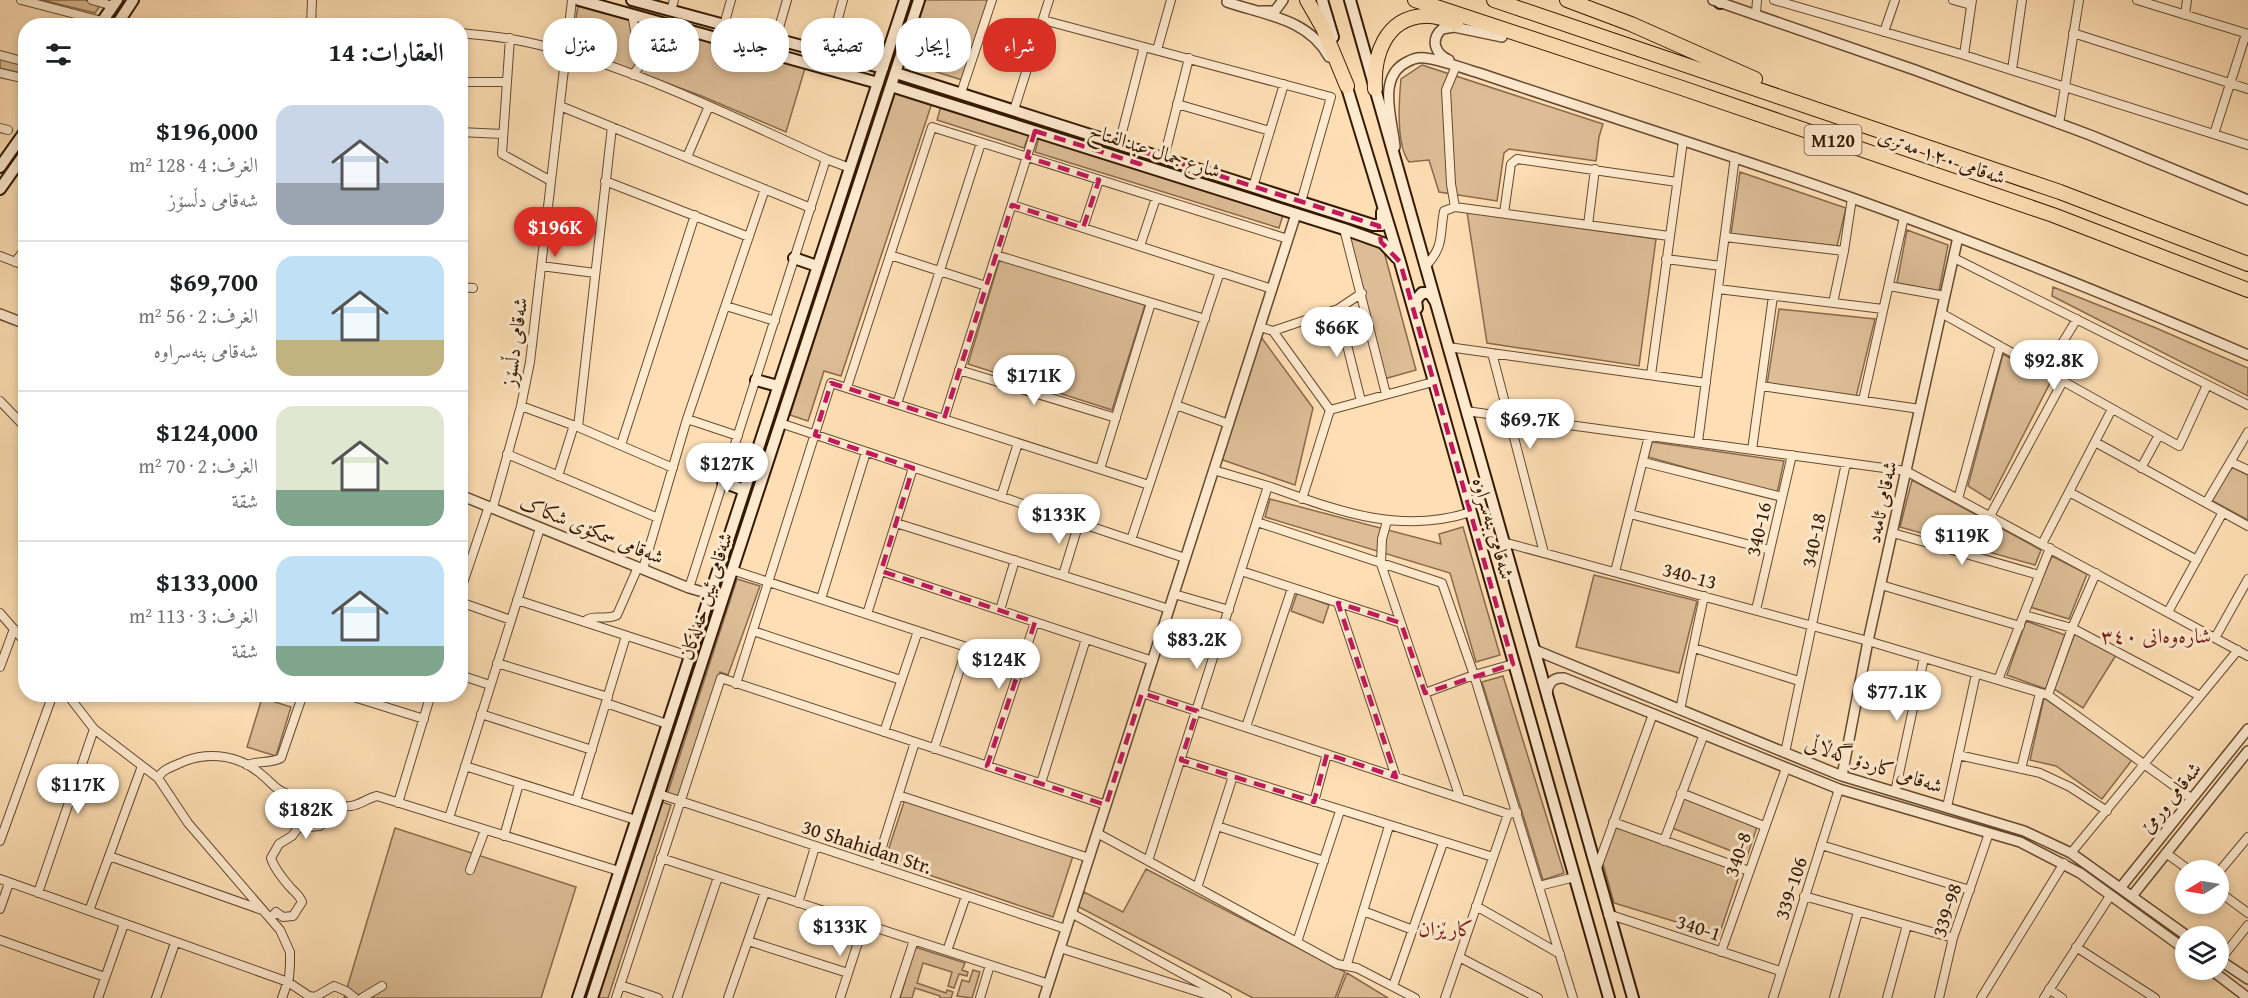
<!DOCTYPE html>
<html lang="ar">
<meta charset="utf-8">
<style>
body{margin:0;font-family:"Gentium Book Plus",Amiri,serif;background:#f2f2f2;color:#202124;direction:rtl;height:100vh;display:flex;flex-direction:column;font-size:22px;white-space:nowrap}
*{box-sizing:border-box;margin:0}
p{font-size:20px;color:#757577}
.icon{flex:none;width:33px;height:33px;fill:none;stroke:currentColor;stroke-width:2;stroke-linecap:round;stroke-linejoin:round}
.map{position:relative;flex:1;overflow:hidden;direction:ltr}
.sheet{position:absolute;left:18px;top:18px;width:450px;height:684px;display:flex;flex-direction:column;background:#fff;border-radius:24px;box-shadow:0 3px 9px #0003;direction:rtl}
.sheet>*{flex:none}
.banner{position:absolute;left:486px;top:18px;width:570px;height:54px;direction:rtl;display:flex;gap:12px}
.needle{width:39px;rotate:259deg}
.tools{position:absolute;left:2175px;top:860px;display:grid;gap:12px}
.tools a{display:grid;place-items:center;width:54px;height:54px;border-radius:50%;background:#fff;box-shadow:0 3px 9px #0003;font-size:30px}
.price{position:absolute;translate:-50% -51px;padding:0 14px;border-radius:21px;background:#fff;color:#222;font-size:20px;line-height:39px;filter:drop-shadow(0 2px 3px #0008)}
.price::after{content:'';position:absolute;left:50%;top:36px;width:18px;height:14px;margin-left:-9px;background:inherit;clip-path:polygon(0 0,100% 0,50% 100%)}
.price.current{background:#d93025;color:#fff}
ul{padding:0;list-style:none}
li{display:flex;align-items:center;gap:18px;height:150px;padding:0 24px}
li+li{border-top:2px solid #e0e0e0}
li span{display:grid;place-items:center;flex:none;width:168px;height:120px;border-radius:18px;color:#555}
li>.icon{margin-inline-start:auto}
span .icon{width:72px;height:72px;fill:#fffc;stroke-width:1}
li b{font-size:26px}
h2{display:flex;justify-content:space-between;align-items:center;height:72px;padding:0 24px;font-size:26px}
.pill{padding:0 21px;border-radius:24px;background:#fff;box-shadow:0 3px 9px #0003;font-size:21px;line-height:54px}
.pill.current{background:#d93025;color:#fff}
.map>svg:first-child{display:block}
.green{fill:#dcbd96;stroke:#886a4c;stroke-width:1.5}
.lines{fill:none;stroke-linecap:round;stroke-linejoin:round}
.minor-casing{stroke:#664a2e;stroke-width:10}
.tertiary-casing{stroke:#664a2e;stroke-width:12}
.secondary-casing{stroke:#341801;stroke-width:14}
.motorway-casing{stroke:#341801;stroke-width:16}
.minor{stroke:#feeacf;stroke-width:8}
.tertiary{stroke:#feeacf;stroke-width:9}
.secondary{stroke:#feeacf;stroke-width:10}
.motorway{stroke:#fedfb5;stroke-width:14}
.marked{fill:none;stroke:#c2185b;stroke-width:4.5;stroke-dasharray:12 8;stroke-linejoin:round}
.labels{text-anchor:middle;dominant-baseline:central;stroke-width:6;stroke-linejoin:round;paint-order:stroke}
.shield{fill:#feeacf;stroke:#71573f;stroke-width:1.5}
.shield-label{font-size:18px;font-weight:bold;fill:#341801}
.street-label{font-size:20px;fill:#341801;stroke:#feeacf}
.neighbourhood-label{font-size:21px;fill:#7a1f14;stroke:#feeacf}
</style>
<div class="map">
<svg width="2248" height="998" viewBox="0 0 2248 998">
<rect width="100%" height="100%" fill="#fedfb5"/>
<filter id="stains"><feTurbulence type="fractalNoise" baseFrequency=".00333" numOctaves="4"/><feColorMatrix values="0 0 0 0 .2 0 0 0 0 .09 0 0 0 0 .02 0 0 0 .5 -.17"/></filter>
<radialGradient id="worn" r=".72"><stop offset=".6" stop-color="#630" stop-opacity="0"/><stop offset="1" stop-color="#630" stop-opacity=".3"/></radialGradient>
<path class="green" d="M42,0H84L101,4L95,13Z
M925,0H988L962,80L905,62Z
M578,6L805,68L786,132L704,97L571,47Z
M0,56L25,62V74L0,68Z
M1422,65L1603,124L1599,137L1596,161L1509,149L1504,153L1497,201L1439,192L1429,160L1409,162C1396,145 1399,100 1401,79Z
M895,93L932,103L841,376L824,371L808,421L790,415Z
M941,106L1029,134L1024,148L937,120Z
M1039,137L1283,215L1279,228L1035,152Z
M1740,172L1846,208L1837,246L1731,234Z
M1467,212L1656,239L1639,366L1487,343Z
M1907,230L1948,245L1939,291L1897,283Z
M1349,234L1383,248L1416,370L1384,379Z
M1000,259L1145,305L1112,410L968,364Z
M2053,287L2156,328L2248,368V396L2052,296Z
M1779,309L1875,319L1856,397L1767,385Z
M1261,337L1313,408L1295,485L1220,459Z
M2003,354L2051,381L1990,500L1968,486Z
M1652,442L1784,461L1777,493L1648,457Z
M2232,467L2248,475V520L2211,500Z
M1912,480L2041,550L2035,565L1900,527Z
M1270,499L1441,544L1439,534L1463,527L1500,655L1476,662L1450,573L1265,517Z
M2052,556L2087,574L2069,619L2030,607Z
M1594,575L1697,601L1679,673L1576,647Z
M737,579L760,586L728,675L720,672L678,799L667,795Z
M1297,593L1329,605L1323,623L1291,611Z
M2026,621L2065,635L2046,689L2007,675Z
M2075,633L2116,655L2083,708L2054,689Z
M1503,676L1564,873L1543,880L1482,682Z
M262,698L291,707L276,756L247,747Z
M2044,698L2132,760L2102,799L2056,766L2030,760Z
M1685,790L1759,821L1747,857L1672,828Z
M905,799L1073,856L1053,917L885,860Z
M659,801L671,805L608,998H595Z
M1616,821L1742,867L1719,935L1614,903L1602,860Z
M395,828L576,887L541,998H344Z
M1146,869L1345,972L1335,998H1253L1077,906L1084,892L1123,912Z
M915,947L965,963L962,970L968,972L967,976L959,974L954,988L948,986L952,972L923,963L917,983L946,993L947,990L953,992L951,998H940V996L915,988L912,998H900Z
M973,970L980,972L972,998L957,996L962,980L969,982Z
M1347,973L1388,998H1337Z"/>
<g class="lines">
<defs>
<path id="minor" d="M21,0L102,21
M92,0L113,6
M1774,0L1964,55L2248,145
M1953,0L1971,5
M2137,0L2248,34
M671,10L674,0
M632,14L641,64L633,75
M1756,14L1757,0
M2185,15L2187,0
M1043,20L1331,97L1301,202
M117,23L140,25L285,26
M724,25L731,0
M311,26L312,0
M1884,32L1895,0
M460,33C477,35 494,36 511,39C617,58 728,115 826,159L689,588
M2073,33L2248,89
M510,38L502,154L551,181
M776,38L787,0
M1157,50L1171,0
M829,52L843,0
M0,55L26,62
M1964,55L1972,0
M2012,70L2022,0
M0,73L26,79
M460,82H507
M961,93L992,0
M1177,104L1270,131
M560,106L811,208
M1014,110L1049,0
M2059,124L2079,0
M0,128L8,130
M460,132L502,134
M2214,134L2246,34
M1119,144L1144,47
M687,157L709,106
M1164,158L1189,58
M826,159L850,168
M605,181L749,237
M1253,187L1284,84
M1012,205L1272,289
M1455,207L1451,184L1446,90L1456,66
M1504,213L1511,164L1517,159L1677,182
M1588,225L1595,169
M1083,228L1099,180
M1344,229L1386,394
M1725,237L1844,251
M1140,246L1156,198
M890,255L986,286
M996,255L1205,319
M0,256L26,266
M1954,258L2248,405
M1666,259L1721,266
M15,262L26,248
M541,266L595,273
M1425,267C1445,245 1439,237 1444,211L1455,207L1669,236
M1889,286L1945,296
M460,287L473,288
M1718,289L1883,309
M1833,303L1844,251L1852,198
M726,306L775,321
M1338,309L1361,401
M1941,313L2179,446L2207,385
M1260,327L1273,331L1338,309L1362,293
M1273,331L1330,410
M1448,347L1706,383
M1492,353L1544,553
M959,370L1116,418
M2045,371L2077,319
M1651,375L1683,141
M1761,386L1920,409
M847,387L932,127L1288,239
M1863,400L1904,217
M0,401L26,428
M897,404L981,143
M1176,405L1229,424
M521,406L578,427L673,468
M1330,410L1433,382
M1466,411L1906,471L2248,656
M687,419L738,436
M944,419L1035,131
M780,423L1185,558
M578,427L612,127
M1698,442L1735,157
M2095,442L2248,526
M621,445L695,215
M1752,450L1773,296
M507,454L658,518
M1643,462L1782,497
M2231,462L2248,470
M2141,468L2159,435
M1100,469L1151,303
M1214,470C1233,476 1252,481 1271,487C1338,511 1400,535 1471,512
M558,476L574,425
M2069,492L2197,560
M1001,497L1018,443
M1302,499L1330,410
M1958,499L2000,346
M2206,503L2248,432
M493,507L521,406L530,362L572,0
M1630,514L1770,550
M1990,516L2063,381
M1387,521L1382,539L1381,564L1460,798
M1257,522L1442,583L1474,675L1573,998
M896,523L1169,609
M1893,533L2039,575
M1131,540L1220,272
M1503,542L1868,641L2048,695L2191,798
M2042,544L2112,409
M643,569L687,419L765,189
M732,570L1021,665
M881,571L1153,661
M1241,571L1401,623
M1615,572L1649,436
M1063,575L1079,523
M1881,585L2020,626
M460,592L489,506
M1174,594L1229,610
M821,599L866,452
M517,600L689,656
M460,602L511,620
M1338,603L1396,777
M1000,610L1015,560
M1756,610L1792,455
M2168,612L2223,512
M0,613L26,643
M867,614L913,468
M2024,615L2072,628L2200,696
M584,622C593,613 606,621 617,615L638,567
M753,631L901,680
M2215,638L2248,579
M1694,648L1799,681
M497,663L608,697
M0,667L14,629
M460,675L490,685
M1998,680L2050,548
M736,684L831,383L1149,485
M1142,693L1508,814L1517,812
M1425,693L1474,675L1513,664
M67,694L94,729L158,778L188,823L280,930L290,952V964L289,978L282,998
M344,694L424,719
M2048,695L2072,628L2096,573
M606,703L667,724
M1680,710L1704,596
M481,714L592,750
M1246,727L1292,588
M884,732L918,631
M934,749L967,647
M1785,753L1846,463
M1958,755L2040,773L2070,787L2107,811
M1181,760L1493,857
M247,765C259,760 270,764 281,758L303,694
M465,766L636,820
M987,766L1035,622
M2021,769L2040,693
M158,778C163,768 175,766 185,761C211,751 241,756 262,775C270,781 274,788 283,792C299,799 334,808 351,806C360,805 368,798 377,796L619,871
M1041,783L1086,639
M1895,792L1924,658
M1681,793L1764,826
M659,794L1066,929
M898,795L1089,858
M576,801L626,636
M1314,802L1327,754
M398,803L431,694
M1947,807L1976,674
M449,818L540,528
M1613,822L1749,871
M1217,826L1324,861
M1097,833L1337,964L1357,968L1415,998
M504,836L519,784
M0,841L53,694
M1664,841L1704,734
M1821,845L1970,890
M2071,853L2238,650
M2166,853L2189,870
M109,856L262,910
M661,858L1049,984
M1148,861L1268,486
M876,866L915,742
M1597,868L1653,714
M470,870L485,830
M2218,873L2248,837
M0,879L288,982L309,996L315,997L334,986L346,991L355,998
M1539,886L1575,877
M1197,888L1233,776
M2218,891L2248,913
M38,893L94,729
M1804,896L1953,938
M798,903L815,847
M1476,906L1560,954
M0,909L9,883
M89,911L142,766
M1363,911L1413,930
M1071,913L1227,998
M1608,914L1780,971
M270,918L276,912L283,917L293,916L302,902C299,894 295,893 290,887C283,879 274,868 271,858L279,844L292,836L298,828L320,826L323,822L327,823L341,805
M0,940L105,977
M748,941L848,973
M1297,942L1340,811
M2076,947L2155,998
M1060,948L1218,998L1219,994
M947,951L966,896
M1721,952L1786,768
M1459,957L1538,998
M2220,960L2248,925
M1347,964L1389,826
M620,985L658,998
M1393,986L1443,843
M2049,989L2062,998
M98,998L124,924
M156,998L175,943
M362,998L382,986
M616,998L721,678L1106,805
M677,998L718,877
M728,998L765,892
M840,998L864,924
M895,998L914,940
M980,998L990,965
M1445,998L1508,814
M1773,998L1839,789
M1834,998L1858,912
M1887,998L1907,925
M1939,998L1953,938L1989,833
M1981,998L2064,863
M2044,998L2110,896"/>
<path id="tertiary" d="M1713,0L1915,70L2090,135L2248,200
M1227,2C1265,15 1309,19 1329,57
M1261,11H1275L1283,0
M1449,60C1435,54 1430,40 1442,29L1454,27L1502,37
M1395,147C1393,121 1376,77 1407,62C1412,59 1419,57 1425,58C1443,60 1461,68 1479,73C1603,115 1729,154 1852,198C1986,246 2118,299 2248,355
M0,314L26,324
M460,495L689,588L710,594
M1535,650L1842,776L2024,831L2071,853L2187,936
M1547,694C1548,683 1553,677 1564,678L1839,789L2020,842L2080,873L2186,950
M1842,776L1868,641L1958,237
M2121,887L2248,729
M2132,896L2248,751
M2218,959L2248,979
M2210,969L2248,998
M1044,998L1296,214"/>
<path id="secondary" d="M579,0L878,83
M632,0L883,68
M1322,0L1333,37
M1350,0L1633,998
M1720,3V0
M99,26L117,0
M116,26L133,0
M896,73L1373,225H1382V212
M1345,81L1400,262L1609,998
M891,86L1344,229L1383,243L1397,258
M0,167L26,130
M0,189L26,152
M794,258L817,266
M1417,308L1416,300L1422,293H1430L1435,301
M756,380L778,386
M723,482L744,490
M578,998L905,0
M592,998L919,0"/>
<path id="motorway" d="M1307,0L1323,28L1347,86
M1415,0L1679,87L2053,215L2248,290
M1494,0L2060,192L2248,264
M1567,0L1631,24L1755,79
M1375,89C1373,56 1385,18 1424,16C1435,15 1446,19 1456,23"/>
</defs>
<use href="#minor" class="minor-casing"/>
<use href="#tertiary" class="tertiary-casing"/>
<use href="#secondary" class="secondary-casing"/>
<use href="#motorway" class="motorway-casing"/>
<use href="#minor" class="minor"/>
<use href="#tertiary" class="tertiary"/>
<use href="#secondary" class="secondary"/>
<use href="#motorway" class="motorway"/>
</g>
<path class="marked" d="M1035,131L1140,164L1144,152L1379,226L1381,242L1400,262L1513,664L1425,693L1401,623L1338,603L1396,777L1327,754L1314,802L1181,760L1197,711L1142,693L1106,805L987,766L1035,622L881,571L913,468L815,435L831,383L944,419L1012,205L1083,228L1099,180L1027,157Z"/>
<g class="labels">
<rect class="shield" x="1804.5" y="125" width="57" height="30" rx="4.5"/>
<g class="shield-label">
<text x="1833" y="140">M120</text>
</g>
<g class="street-label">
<text transform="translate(1155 150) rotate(18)">شارع جمال عبدالفتاح</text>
<text transform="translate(1942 156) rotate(19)">شەقامی ١٢٠ مەتری</text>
<text transform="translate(514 342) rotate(-82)">شەقامی دڵسۆز</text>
<text transform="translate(1881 502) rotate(-78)">شەقامی ئامەد</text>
<text transform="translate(1494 528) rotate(74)">شەقامی بنەسراوە</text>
<text transform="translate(592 529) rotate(22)">شەقامی سمکۆی شکاک</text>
<text transform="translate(1758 529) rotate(-77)">340-16</text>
<text transform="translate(1813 540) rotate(-78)">340-18</text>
<text transform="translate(1690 575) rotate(15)">340-13</text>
<text transform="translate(705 596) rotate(-72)">شەقامی ئیبن خەلەکان</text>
<text transform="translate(1874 764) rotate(18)">شەقامی کاردۆ گەڵاڵی</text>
<text transform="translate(2170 797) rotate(-51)">شەقامی ورمێ</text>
<text transform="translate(867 846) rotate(18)">30 Shahidan Str.</text>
<text transform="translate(1737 854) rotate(-71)">340-8</text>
<text transform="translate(1790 888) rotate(-72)">339-106</text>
<text transform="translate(1946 910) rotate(-72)">339-98</text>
<text transform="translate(1699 927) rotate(18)">340-1</text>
</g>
<g class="neighbourhood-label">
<text x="2156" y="635">شارەوەانی ٣٤٠</text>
<text x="1446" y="928">کارێزان</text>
</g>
</g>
<rect width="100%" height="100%" filter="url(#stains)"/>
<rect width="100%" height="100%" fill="url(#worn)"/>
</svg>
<div class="tools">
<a><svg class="needle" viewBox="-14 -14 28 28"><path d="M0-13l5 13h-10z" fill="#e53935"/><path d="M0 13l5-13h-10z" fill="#757577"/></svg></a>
<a><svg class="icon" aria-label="layers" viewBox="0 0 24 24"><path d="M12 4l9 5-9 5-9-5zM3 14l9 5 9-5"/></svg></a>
</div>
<b class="price current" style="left:555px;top:258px">$196K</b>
<b class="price" style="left:1337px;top:358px">$66K</b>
<b class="price" style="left:2054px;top:391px">$92.8K</b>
<b class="price" style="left:1034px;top:406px">$171K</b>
<b class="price" style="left:1530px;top:450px">$69.7K</b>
<b class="price" style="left:727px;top:494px">$127K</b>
<b class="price" style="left:1059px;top:545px">$133K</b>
<b class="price" style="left:1962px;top:566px">$119K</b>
<b class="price" style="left:1197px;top:670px">$83.2K</b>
<b class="price" style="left:999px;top:690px">$124K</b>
<b class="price" style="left:1897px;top:722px">$77.1K</b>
<b class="price" style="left:78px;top:815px">$117K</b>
<b class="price" style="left:306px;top:840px">$182K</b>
<b class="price" style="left:840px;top:957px">$133K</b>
<div class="banner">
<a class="pill current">شراء</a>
<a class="pill">إيجار</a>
<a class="pill">تصفية</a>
<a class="pill">جديد</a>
<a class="pill">شقة</a>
<a class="pill">منزل</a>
</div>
<section class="sheet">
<h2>العقارات: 14<svg class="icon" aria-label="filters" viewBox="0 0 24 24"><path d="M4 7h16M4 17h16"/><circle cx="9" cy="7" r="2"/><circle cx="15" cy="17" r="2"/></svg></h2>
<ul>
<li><span style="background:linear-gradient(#c9d6e8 65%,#9aa5b1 0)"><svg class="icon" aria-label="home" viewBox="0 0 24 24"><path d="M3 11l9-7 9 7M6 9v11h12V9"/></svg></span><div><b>$196,000</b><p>الغرف: 4 · 128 m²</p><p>شەقامی دڵسۆز</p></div></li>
<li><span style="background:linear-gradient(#bfe0f5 70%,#c2b280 0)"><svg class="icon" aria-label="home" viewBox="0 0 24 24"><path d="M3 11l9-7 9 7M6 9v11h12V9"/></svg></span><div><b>$69,700</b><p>الغرف: 2 · 56 m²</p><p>شەقامی بنەسراوە</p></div></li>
<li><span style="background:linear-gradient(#dfe7d0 70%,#7fa58c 0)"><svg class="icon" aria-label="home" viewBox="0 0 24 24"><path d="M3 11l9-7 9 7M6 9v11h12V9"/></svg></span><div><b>$124,000</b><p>الغرف: 2 · 70 m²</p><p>شقة</p></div></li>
<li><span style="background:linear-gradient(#bfe0f5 75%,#7fa58c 0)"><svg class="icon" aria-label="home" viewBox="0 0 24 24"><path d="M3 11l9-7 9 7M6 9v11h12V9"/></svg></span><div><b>$133,000</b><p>الغرف: 3 · 113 m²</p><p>شقة</p></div></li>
</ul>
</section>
</div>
